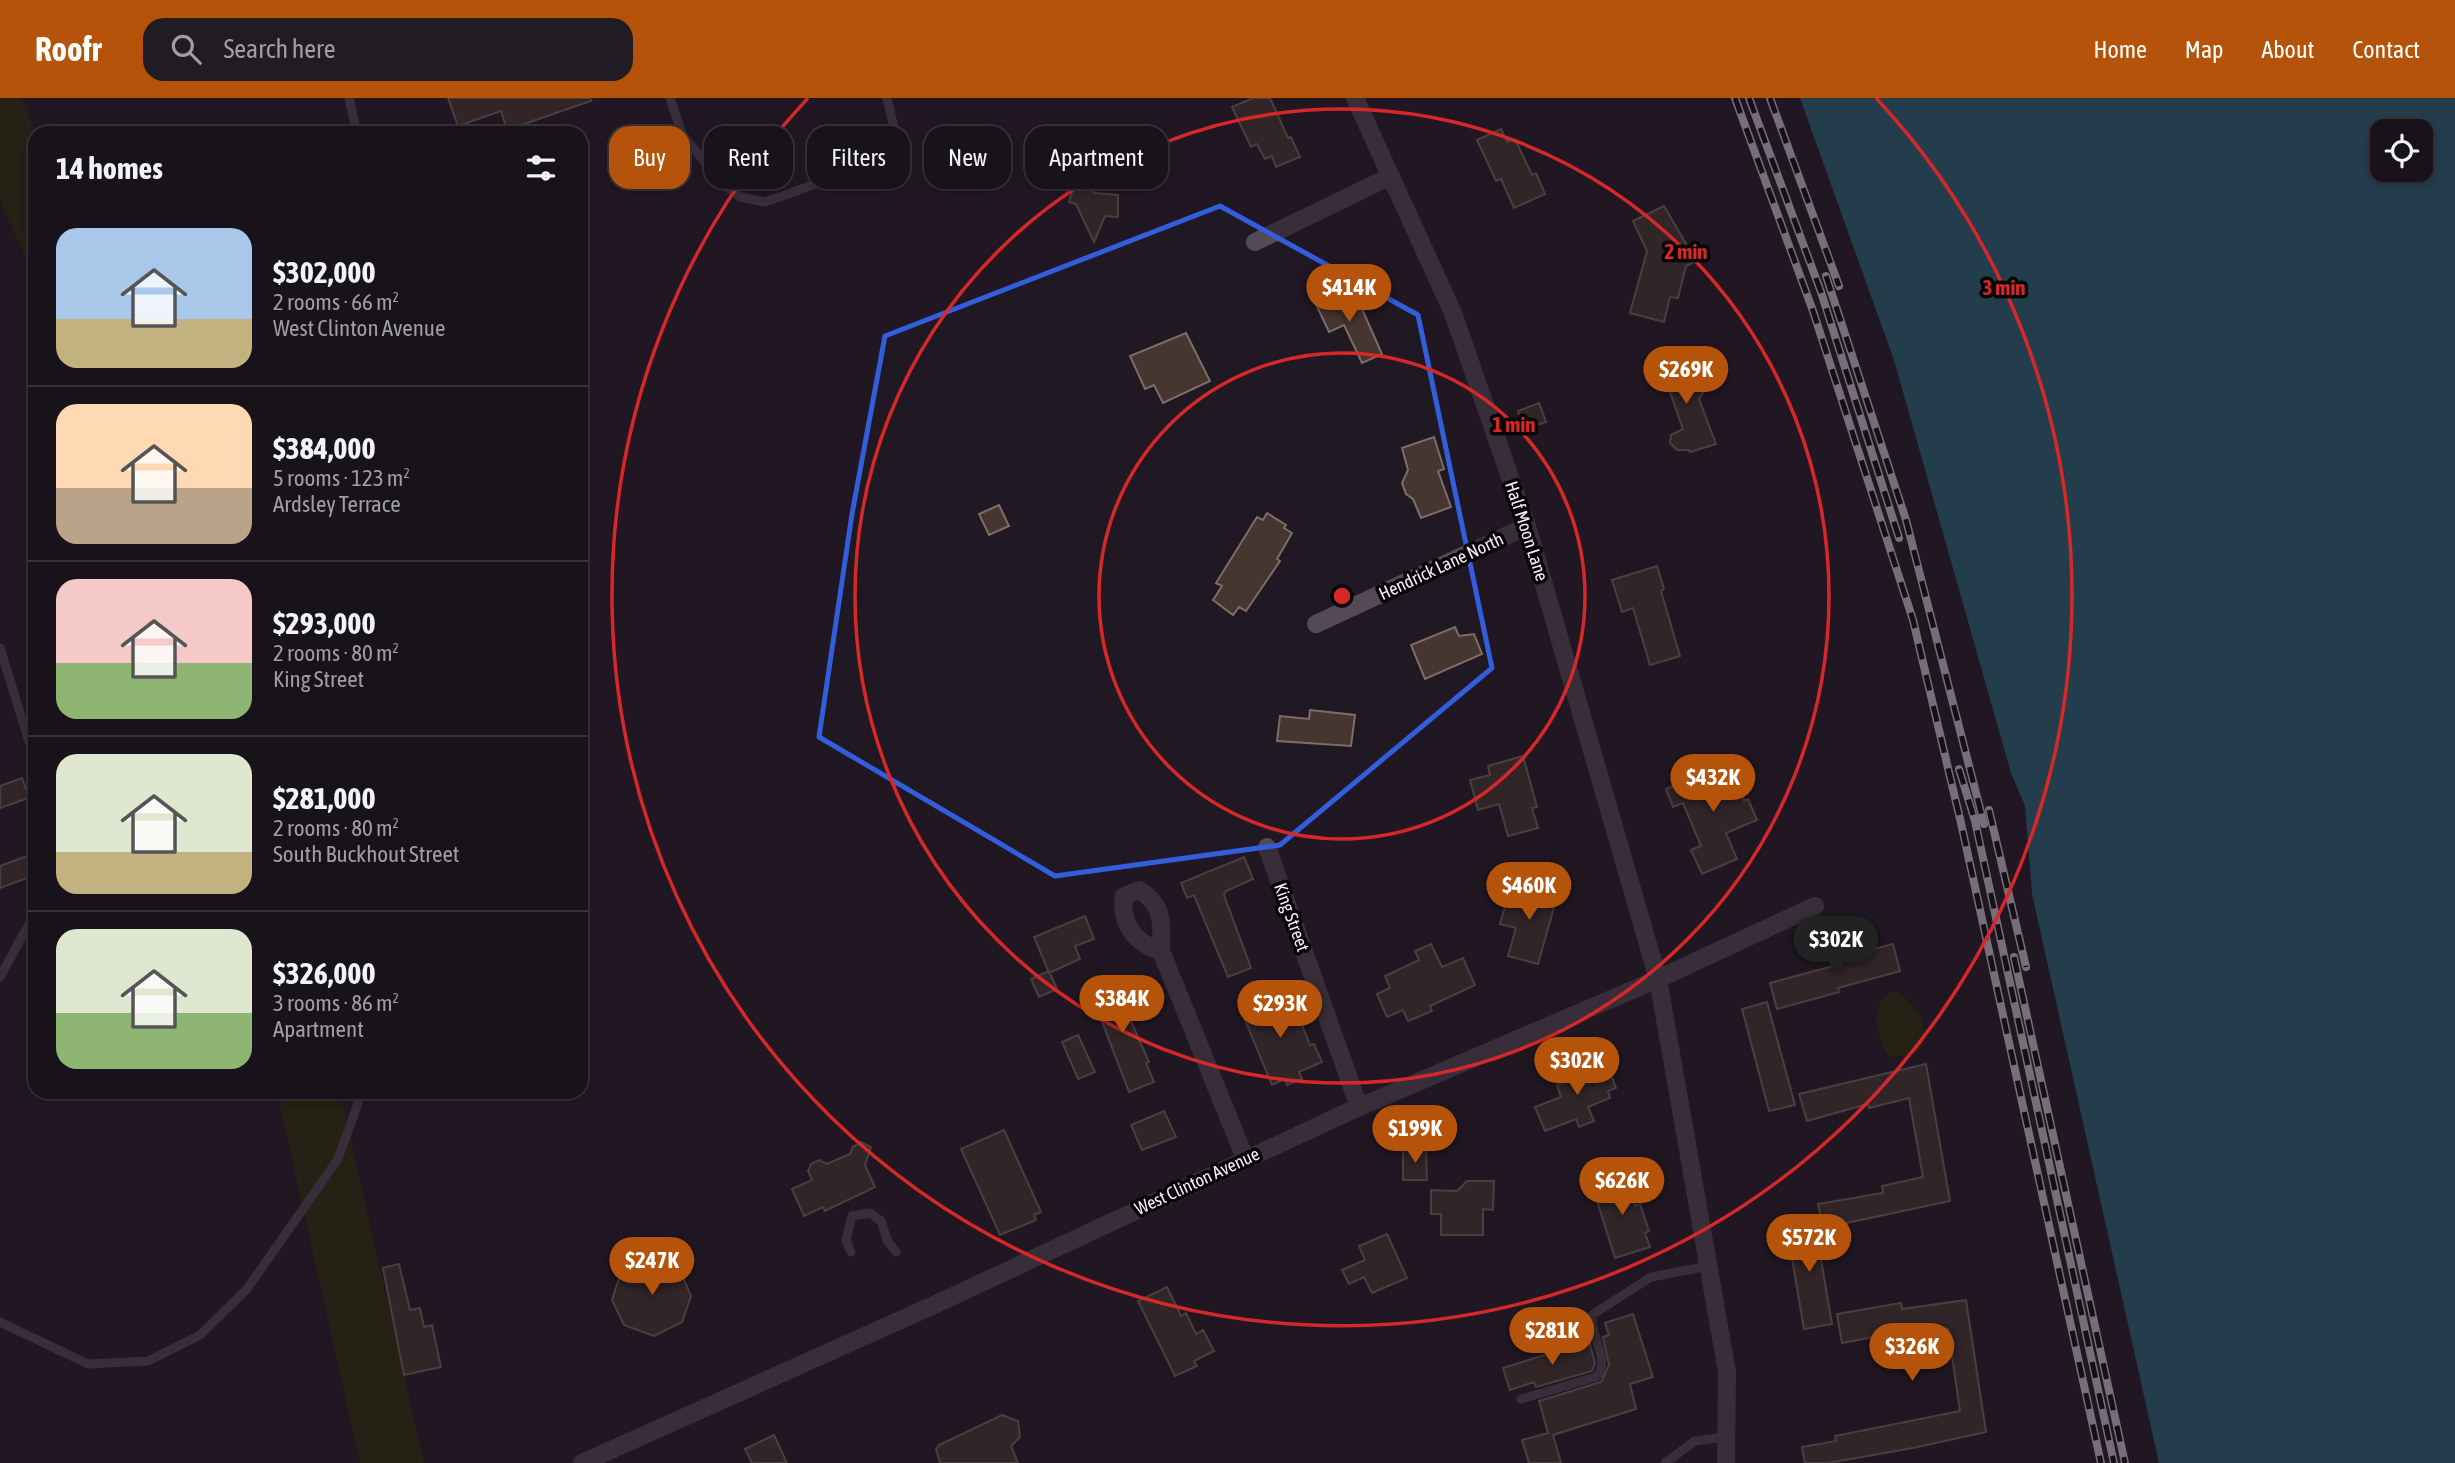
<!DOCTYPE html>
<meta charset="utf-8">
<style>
body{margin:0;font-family:"Asap Condensed",sans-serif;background:#211b23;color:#f1f3f6;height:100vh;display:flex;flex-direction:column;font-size:26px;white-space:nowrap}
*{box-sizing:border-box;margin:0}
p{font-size:23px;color:#9f9ea2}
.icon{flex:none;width:38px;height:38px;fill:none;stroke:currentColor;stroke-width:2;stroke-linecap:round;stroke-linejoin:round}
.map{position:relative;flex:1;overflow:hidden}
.panel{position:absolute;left:28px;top:28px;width:560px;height:973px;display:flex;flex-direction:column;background:#18121a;border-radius:21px;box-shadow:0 4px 10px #0003,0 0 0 2px #363239}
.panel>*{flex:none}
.hud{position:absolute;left:609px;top:28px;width:665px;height:63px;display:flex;gap:14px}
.buttons{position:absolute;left:2370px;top:21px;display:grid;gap:14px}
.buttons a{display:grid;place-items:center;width:63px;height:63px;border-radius:14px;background:#18121a;box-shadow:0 4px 10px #0003,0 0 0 2px #363239;font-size:35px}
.price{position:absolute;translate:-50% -60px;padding:0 16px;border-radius:24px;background:#b45309;color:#fff;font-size:23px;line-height:46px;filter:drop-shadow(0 2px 4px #0008)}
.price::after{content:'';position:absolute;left:50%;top:42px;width:21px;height:16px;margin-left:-10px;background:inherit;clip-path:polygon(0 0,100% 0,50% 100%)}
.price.on{background:#222;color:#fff}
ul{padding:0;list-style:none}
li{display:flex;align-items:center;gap:21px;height:175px;padding:0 28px}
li+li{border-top:2px solid #363239}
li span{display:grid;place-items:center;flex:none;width:196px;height:140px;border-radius:21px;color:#555}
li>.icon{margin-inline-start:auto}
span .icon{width:84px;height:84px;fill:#fffc;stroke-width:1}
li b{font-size:30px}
h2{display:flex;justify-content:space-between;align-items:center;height:84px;padding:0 28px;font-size:30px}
.chip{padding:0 24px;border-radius:21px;background:#18121a;box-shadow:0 4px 10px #0003,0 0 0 2px #363239;font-size:24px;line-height:63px}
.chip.on{background:#b45309;color:#fff}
header{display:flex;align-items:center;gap:42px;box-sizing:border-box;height:98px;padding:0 35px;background:#b45309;color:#fff}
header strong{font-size:33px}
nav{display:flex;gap:38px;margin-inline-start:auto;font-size:24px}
.search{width:490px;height:63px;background:#211b23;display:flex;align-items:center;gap:18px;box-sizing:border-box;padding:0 24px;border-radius:21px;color:#9f9ea2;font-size:26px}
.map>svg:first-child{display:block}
.green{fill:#2a2d03}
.water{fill:#266b80;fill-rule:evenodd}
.building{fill:#453730;stroke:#7d6d66;stroke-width:2}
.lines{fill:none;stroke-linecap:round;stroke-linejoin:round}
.lane{stroke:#544a56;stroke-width:9}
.street{stroke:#544a56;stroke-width:18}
.rail-casing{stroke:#ded8df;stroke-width:8}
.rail{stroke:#080508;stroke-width:5;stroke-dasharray:16;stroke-linecap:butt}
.marked{fill:none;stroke:#325edb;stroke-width:5;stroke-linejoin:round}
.ring{fill:none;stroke:#d62828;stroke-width:3.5}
.labels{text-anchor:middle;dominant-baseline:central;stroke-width:7;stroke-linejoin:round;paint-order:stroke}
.street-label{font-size:18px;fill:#f4eef5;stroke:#080508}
.centre{fill:#d62828;stroke:#080508;stroke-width:3.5}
.ring-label{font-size:21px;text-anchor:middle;font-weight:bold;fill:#d62828;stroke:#080508;stroke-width:7;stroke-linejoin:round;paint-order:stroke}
</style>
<header>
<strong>Roofr</strong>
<div class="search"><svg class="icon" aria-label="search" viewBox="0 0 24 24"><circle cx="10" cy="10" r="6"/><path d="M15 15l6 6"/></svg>Search here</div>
<nav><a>Home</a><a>Map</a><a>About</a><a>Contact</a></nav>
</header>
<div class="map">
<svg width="2455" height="1365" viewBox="0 0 2455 1365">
<rect width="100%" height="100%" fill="#201822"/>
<path class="green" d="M0,0H21L35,35V182L0,102Z
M1895,893C1913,900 1937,936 1918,953C1911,959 1898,958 1890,959C1875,942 1868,901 1895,893Z
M277,994H340L424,1365H360Z"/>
<path class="water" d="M1800,0H2455V1365H2159L2032,796L2025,708L2011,675L1894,262ZM2382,33H2420V72H2382Z"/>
<path class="building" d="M448,0H590L591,3L507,32L501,13L458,28Z
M1253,0H1270L1288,40L1291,39L1300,59L1276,69L1272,58L1265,61L1257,46L1251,49L1232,9Z
M1501,31L1507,44L1515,41L1532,77L1536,75L1545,96L1514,110L1501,81L1496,83L1477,42Z
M1071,44L1088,54L1081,66L1094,95L1118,97V119L1105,118L1094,144L1076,106L1069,104L1072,94L1065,76L1055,69Z
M1664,108L1696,163L1686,168L1678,200L1670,199L1664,224L1630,215L1647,153L1633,123Z
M1333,190L1343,212L1359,204L1382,256L1362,265L1344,227L1329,234L1313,200Z
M1186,235L1210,283L1163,305L1154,287L1145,291L1130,258Z
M1670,258L1675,269L1685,266L1691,281L1708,288L1699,301L1716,346L1690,354L1689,352H1677L1670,345L1671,337L1683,331L1667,286L1656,278L1653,269L1658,261Z
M1539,305L1546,324L1524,332L1518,313Z
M1434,339L1444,371L1438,373L1451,409L1421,420L1413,401L1406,396L1402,385L1408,372L1402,350Z
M999,407L1009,428L989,437L979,416Z
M1267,415L1286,427L1284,430L1292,435L1277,461L1280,463L1246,513L1239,509L1233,517L1213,502L1222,488L1216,485L1257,419L1263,422Z
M1657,468L1664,491L1661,493L1680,558L1650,567L1633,510L1622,514L1612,482Z
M1455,529L1459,538L1474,536L1482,556L1425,581L1411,547Z
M1310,612L1355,617L1351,648L1277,643L1280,618L1309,621Z
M1523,658L1537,709L1532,710L1538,730L1508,738L1499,706L1478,712L1470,682L1490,677L1488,668Z
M1728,665L1744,703L1748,701L1757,722L1726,735L1737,761L1702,776L1691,752L1701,748L1683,705L1673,709L1666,691Z
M22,680L29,700L0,710V688Z
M35,755V777L0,790V768Z
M1244,759L1253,781L1226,793L1224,797L1251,870L1228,879L1194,797L1187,800L1181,785Z
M1526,786L1558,795L1538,866L1508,858L1516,830L1500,826L1508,798L1522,802Z
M1085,818L1094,841L1075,848L1080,861L1049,875L1034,839Z
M1431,846L1442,869L1463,860L1475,887L1430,908L1432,913L1408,923L1403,912L1387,919L1377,896L1390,890L1385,878L1419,862L1415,853Z
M1893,846L1900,873L1838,890L1839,894L1777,911L1770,885L1833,868L1831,862Z
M1049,873L1057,891L1039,899L1031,881Z
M1106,879L1110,889L1115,887L1149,964L1146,965L1154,984L1129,994L1088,887Z
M1276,896L1281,909L1293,904L1310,947L1314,946L1322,964L1299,974L1302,981L1287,987L1285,981L1272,987L1240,910Z
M1767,904L1795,1007L1769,1013L1742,911Z
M1078,937L1095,974L1078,981L1062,944Z
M1598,962L1602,972L1608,969L1616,990L1608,993L1610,1000L1588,1009L1594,1023L1579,1029L1576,1021L1545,1033L1535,1009L1561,999L1557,987L1563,984L1561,979L1574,974L1576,979L1583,976L1580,969Z
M1926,966L1950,1103L1823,1130L1818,1106L1883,1095L1882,1088L1923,1079L1909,1000L1869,1010L1868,1006L1807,1023L1799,996Z
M1164,1013L1176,1039L1142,1052L1131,1027Z
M1004,1032L1041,1114L1034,1117L1036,1122L1000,1137L961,1051Z
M861,1044L871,1049L865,1067L875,1089L825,1113L823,1109L804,1118L792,1091L812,1082L808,1073L811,1066L819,1062L827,1066L850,1056L853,1049Z
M1403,1052H1426L1427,1082H1403Z
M1625,1076L1635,1108L1640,1106L1649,1133L1645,1135L1650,1149L1615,1160L1592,1087Z
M1467,1083H1494L1493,1112L1483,1111V1137H1441V1116H1431V1092L1457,1093Z
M1814,1120L1832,1226L1804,1231L1786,1125Z
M1387,1136L1407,1180L1372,1195L1364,1179L1349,1186L1342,1172L1365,1162L1359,1148Z
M651,1161L679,1170L691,1198L682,1224L654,1238L624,1227L612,1202L621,1174Z
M399,1166L410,1212L420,1210L424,1229L432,1227L441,1269L404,1277L383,1170Z
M1167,1189L1181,1218L1186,1215L1196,1236L1203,1232L1214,1253L1194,1263L1197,1268L1175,1278L1138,1203Z
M1966,1202L1986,1334L1913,1350L1828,1365H1805L1802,1349L1836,1343L1835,1338L1960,1313L1948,1231L1905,1237L1906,1233L1842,1245L1837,1216L1901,1205L1902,1211Z
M1633,1216L1653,1279L1630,1286L1636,1311L1553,1337L1561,1365H1529L1522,1342L1548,1335L1539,1303L1601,1284L1609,1267L1603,1239L1609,1237L1605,1225Z
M1589,1243L1595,1265L1592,1273L1536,1289L1534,1284L1510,1292L1503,1270Z
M1002,1317L1018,1323L1020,1339L1011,1348L1018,1365H940L936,1351L939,1347Z
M774,1337L787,1365H752L745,1351Z"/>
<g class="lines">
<path class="lane" d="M349,0L357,35
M670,0L682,36L720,83L740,99L765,104L855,72L881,57L894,30L887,0
M0,550L35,663
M0,879L35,815
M851,1154L846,1142L852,1118L870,1115L881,1123L887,1142L896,1154
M0,1224L88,1266L148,1263L200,1237L247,1191L338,1061L362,994
M1521,1301L1596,1279C1612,1264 1589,1237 1592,1217L1651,1179L1709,1168
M1665,1365L1695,1343L1725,1339"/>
<path class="street" d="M1355,0L1453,215L1527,428L1658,881L1727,1274L1726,1365
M1255,144L1391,78
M1316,526L1527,428
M1267,749L1359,1009
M1161,853C1135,845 1120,826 1124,798L1139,792C1164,807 1162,826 1161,853L1245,1060
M582,1365L934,1207L1348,1014L1658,881L1815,808"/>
<defs>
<path id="rail" d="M1735,0L1813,213L1913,522L1961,725L2101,1365
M1749,0L1821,194L1899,440
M1770,0L1839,188
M1826,178L1906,422L1984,726
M1959,671L1975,723L2114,1365
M1989,712L2026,869
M2014,859L2125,1365"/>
</defs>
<use href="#rail" class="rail-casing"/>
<use href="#rail" class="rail"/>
</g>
<path d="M0 0H2455V1365H0ZM1220,108L1418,217L1492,570L1280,747L1055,778L819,639L852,416L885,238Z" fill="#201822" fill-opacity=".55" fill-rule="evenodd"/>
<path class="marked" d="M1220,108L1418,217L1492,570L1280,747L1055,778L819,639L852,416L885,238Z"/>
<g class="ring">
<circle cx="1342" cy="498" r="243"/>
<circle cx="1342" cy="498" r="487"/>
<path d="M1876 0A730 730 0 1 1 808 0"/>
</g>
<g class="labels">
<g class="street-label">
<text transform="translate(1527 433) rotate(72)">Half Moon Lane</text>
<text transform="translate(1441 468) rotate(-25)">Hendrick Lane North</text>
<text transform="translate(1292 819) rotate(70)">King Street</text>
<text transform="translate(1197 1083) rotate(-25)">West Clinton Avenue</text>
</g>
</g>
<circle cx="1342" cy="498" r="10" class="centre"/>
<g class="ring-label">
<text x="1686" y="161">2 min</text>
<text x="2004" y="197">3 min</text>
<text x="1514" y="334">1 min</text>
</g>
</svg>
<div class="buttons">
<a><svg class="icon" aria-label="locate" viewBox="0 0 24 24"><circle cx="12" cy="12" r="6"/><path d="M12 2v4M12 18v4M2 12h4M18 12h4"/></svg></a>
</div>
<b class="price" style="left:1349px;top:226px">$414K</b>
<b class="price" style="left:1686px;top:308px">$269K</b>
<b class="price" style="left:1713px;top:716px">$432K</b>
<b class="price" style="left:1529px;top:824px">$460K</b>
<b class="price on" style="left:1836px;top:878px">$302K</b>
<b class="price" style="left:1122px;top:937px">$384K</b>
<b class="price" style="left:1280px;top:942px">$293K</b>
<b class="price" style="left:1577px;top:999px">$302K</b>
<b class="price" style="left:1415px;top:1067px">$199K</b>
<b class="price" style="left:1622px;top:1119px">$626K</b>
<b class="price" style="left:1809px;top:1176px">$572K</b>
<b class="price" style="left:652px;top:1199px">$247K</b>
<b class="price" style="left:1552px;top:1269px">$281K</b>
<b class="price" style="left:1912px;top:1285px">$326K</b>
<div class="hud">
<a class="chip on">Buy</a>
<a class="chip">Rent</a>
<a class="chip">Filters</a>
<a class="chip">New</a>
<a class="chip">Apartment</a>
</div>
<section class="panel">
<h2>14 homes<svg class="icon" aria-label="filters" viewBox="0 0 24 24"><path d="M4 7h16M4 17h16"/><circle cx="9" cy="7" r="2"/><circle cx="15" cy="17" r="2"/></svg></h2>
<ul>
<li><span style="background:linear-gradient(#a9c7e8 65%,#c2b280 0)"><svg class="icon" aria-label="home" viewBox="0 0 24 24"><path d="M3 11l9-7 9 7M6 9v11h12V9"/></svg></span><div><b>$302,000</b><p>2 rooms · 66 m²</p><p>West Clinton Avenue</p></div></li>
<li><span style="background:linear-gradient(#ffd9b3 60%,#b9a48a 0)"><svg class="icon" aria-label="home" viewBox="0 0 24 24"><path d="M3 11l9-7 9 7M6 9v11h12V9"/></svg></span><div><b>$384,000</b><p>5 rooms · 123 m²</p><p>Ardsley Terrace</p></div></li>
<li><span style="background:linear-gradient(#f6c9c9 60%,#8fb573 0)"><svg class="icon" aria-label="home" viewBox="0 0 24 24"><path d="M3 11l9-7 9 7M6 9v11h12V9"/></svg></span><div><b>$293,000</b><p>2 rooms · 80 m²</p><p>King Street</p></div></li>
<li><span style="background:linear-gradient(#dfe7d0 70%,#c2b280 0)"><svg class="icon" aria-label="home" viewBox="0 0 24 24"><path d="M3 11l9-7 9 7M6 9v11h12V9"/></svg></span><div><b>$281,000</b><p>2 rooms · 80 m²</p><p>South Buckhout Street</p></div></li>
<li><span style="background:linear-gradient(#dfe7d0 60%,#8fb573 0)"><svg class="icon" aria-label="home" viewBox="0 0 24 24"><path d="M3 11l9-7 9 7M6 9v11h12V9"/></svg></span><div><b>$326,000</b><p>3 rooms · 86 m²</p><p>Apartment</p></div></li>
</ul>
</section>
</div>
